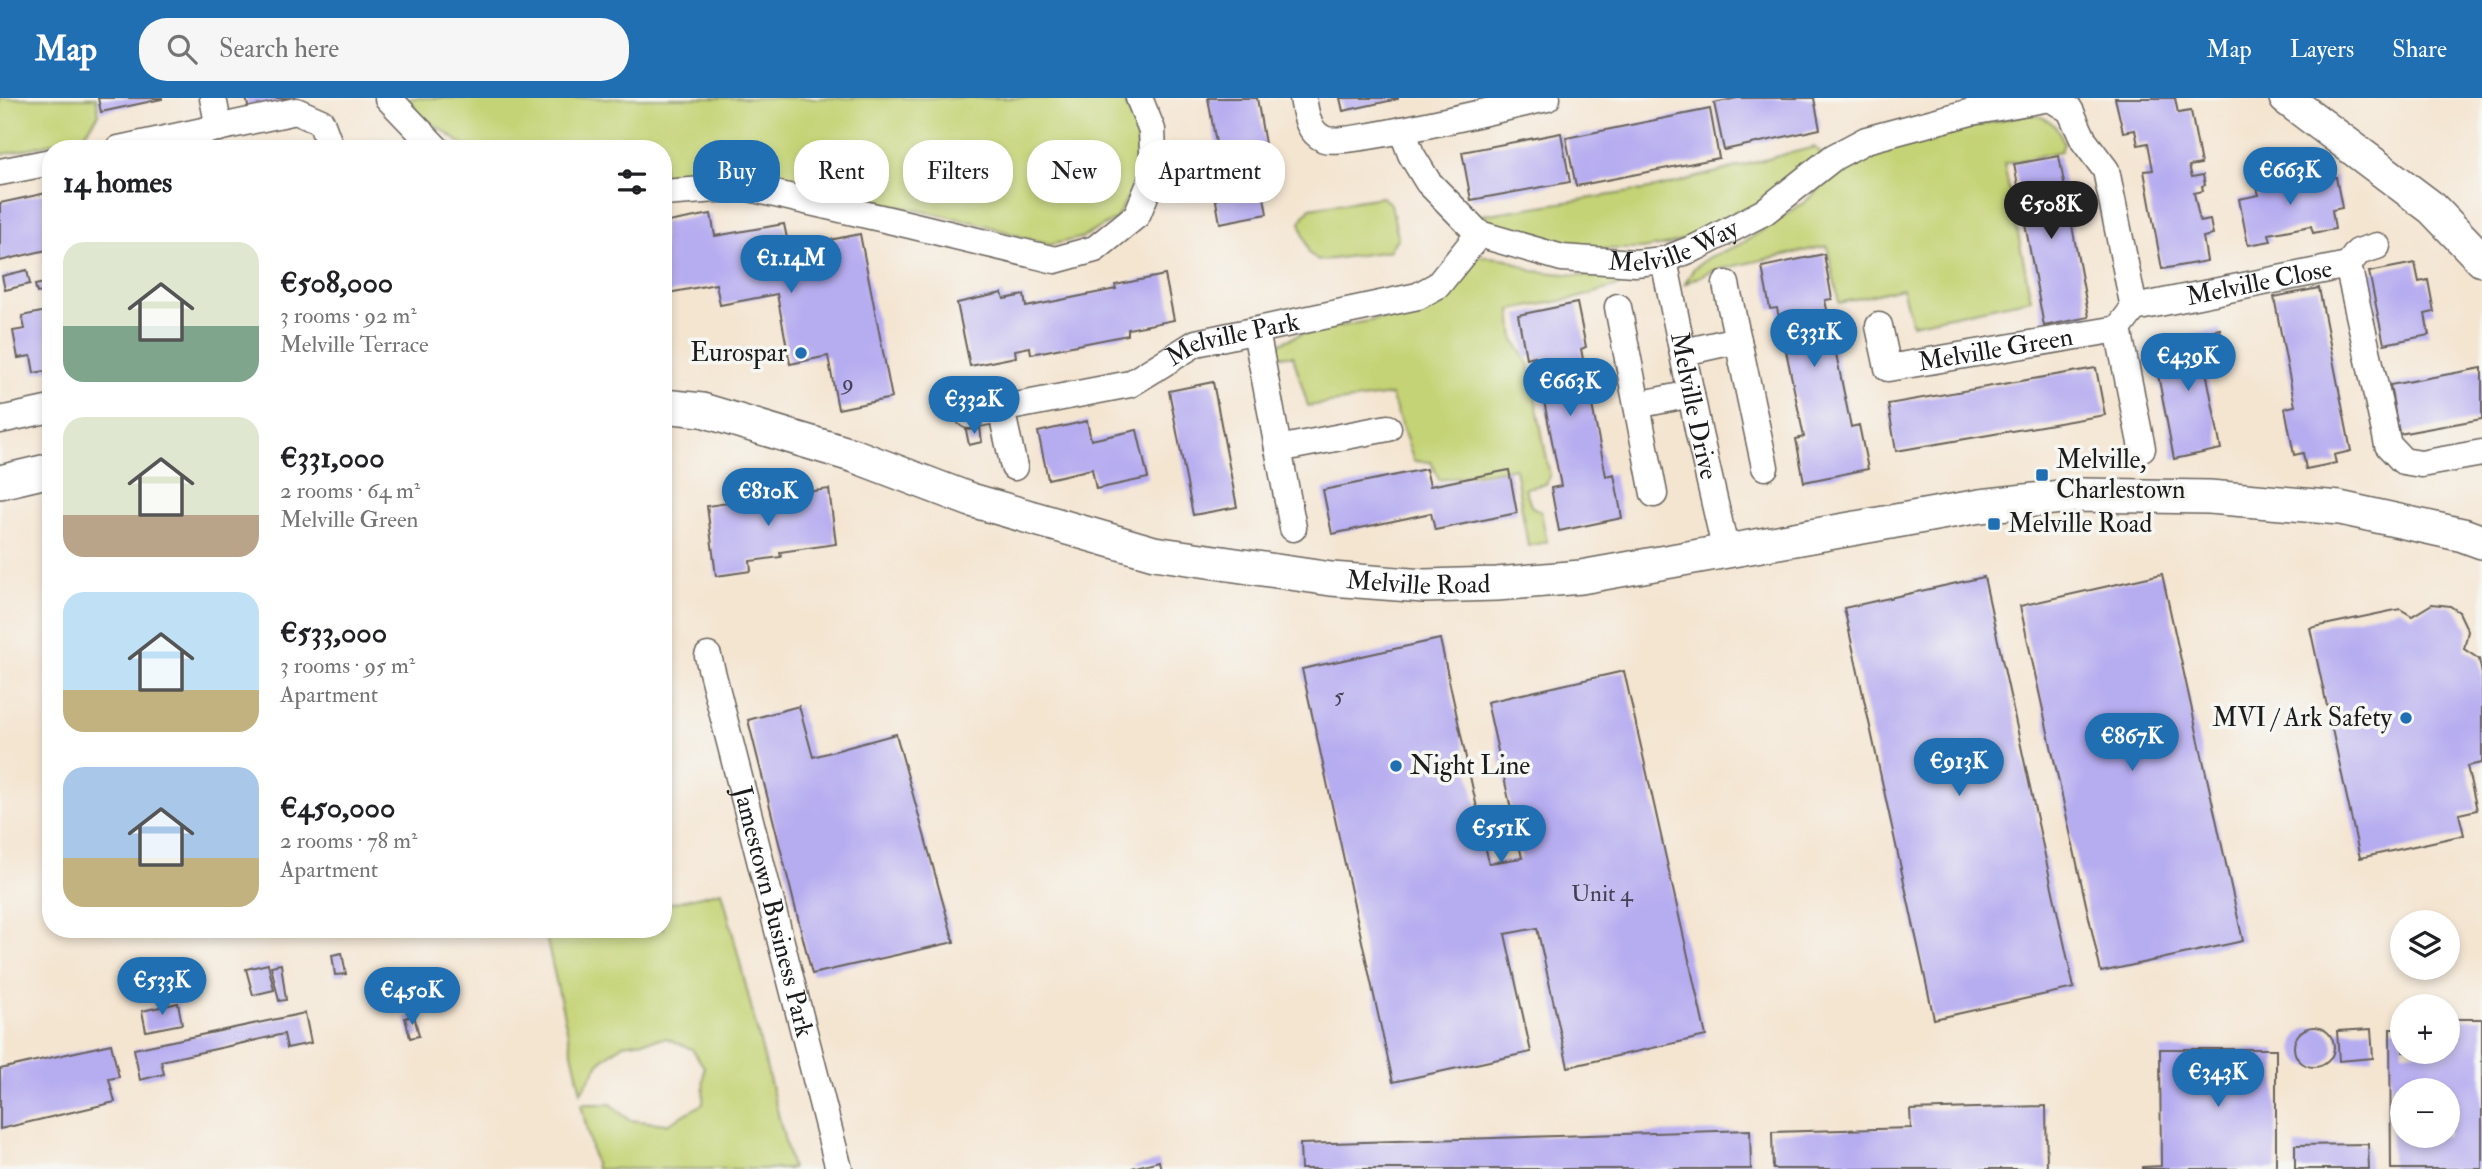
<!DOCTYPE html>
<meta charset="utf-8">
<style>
body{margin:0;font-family:"IM FELL Double Pica",serif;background:#f6f6f6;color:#202124;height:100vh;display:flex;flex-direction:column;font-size:26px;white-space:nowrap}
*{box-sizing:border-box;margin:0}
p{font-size:23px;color:#757577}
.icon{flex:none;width:38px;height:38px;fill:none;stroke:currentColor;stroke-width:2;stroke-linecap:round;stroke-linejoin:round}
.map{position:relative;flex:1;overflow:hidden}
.details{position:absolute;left:42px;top:42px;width:630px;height:798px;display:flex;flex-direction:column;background:#fff;border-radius:28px;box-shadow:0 4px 10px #0003}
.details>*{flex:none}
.banner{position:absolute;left:693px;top:42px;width:665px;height:63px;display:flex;gap:14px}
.tools{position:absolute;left:2390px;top:812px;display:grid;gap:14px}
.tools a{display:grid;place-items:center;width:70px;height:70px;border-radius:50%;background:#fff;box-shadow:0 4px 10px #0003;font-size:35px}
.price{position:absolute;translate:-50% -60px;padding:0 16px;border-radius:24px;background:#1f6fb2;color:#fff;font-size:23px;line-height:46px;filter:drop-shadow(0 2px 4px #0008)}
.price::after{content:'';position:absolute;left:50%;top:42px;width:21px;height:16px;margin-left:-10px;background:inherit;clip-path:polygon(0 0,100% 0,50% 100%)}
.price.current{background:#222;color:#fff}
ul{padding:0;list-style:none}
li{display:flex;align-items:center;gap:21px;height:175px;padding:0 21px}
li span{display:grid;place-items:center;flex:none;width:196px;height:140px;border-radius:21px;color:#555}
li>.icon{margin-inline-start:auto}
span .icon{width:84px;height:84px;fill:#fffc;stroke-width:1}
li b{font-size:30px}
h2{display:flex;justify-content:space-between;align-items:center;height:84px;padding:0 21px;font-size:30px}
.pill{padding:0 24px;border-radius:28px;background:#fff;box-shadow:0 4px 10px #0003;font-size:24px;line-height:63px}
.pill.current{background:#1f6fb2;color:#fff}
header{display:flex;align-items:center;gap:42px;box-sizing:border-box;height:98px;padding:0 35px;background:#1f6fb2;color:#fff}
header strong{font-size:33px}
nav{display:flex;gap:38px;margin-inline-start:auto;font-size:24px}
.search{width:490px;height:63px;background:#f6f6f6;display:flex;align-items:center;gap:18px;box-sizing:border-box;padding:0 24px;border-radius:28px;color:#757577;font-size:26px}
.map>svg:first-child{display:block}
.green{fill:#c4d375;stroke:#707848;stroke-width:2}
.building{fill:#b6acf0;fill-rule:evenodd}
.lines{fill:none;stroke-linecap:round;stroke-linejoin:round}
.minor-casing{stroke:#68625b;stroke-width:29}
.tertiary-casing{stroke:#68625b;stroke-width:36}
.minor{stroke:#fff;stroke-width:26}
.tertiary{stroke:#fff;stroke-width:33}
.poi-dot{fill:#1f6fb2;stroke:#f6f6f2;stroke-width:2.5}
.labels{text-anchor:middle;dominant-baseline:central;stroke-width:7;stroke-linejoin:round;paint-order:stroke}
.number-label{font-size:23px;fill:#424051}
.street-label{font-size:26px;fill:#1c1c1c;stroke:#f6f6f2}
.poi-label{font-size:26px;fill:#1c1c1c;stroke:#f6f6f2;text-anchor:start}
</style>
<header>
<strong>Map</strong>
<div class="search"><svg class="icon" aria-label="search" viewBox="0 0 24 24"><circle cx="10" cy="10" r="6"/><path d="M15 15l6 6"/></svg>Search here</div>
<nav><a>Map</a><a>Layers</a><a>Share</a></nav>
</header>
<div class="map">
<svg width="2482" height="1071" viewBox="0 0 2482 1071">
<rect width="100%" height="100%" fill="#f6f6f2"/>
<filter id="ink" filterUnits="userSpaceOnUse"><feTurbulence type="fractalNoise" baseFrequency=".0143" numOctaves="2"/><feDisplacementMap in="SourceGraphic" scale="14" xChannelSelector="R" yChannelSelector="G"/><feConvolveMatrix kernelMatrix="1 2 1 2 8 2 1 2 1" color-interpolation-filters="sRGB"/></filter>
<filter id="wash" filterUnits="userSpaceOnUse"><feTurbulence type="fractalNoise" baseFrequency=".00686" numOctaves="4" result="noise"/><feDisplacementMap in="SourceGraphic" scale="28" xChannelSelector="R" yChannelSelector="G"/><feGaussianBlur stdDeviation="1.57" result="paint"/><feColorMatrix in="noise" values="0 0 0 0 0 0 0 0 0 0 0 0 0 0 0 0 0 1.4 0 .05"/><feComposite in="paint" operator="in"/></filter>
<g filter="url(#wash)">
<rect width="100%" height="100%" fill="#f4e5d1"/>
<path class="green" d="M0,0H96L99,16L83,38L0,57Z
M408,0H1123L1136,29L1139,77L1116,121L1081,140L1049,147L981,126L756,77L663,81V51H469L418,15Z
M2030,15C2049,21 2057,25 2064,45L2061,53L2004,66L2031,201L1912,226L1902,190L1839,205L1827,148L1711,173L1685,186L1694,170L1710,159L1741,146L1768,129L1806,103L1829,81L1875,53Z
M1814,49L1825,58L1764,103L1713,131L1671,146L1641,151H1568L1503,133L1482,117L1656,90Z
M1382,99L1391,106L1398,139L1389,153L1318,163L1309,155L1300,124L1310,110Z
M1478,158L1508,161L1533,173L1619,181L1618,188L1577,200L1511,212L1514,242L1529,266L1550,378L1546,386L1525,390L1531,408L1541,414L1547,444L1528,448L1515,370L1439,382L1431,364L1414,363L1391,297L1308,308L1293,258H1270L1269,250L1303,235L1424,213L1453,194Z
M722,793L792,1071H596L581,1006H611L629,1022L667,1026L703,1006L704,969L692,951L666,940L623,946L601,963L581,994L545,834L556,831H663V807Z"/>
<g id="blocks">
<path class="building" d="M98,0H162V1L101,14Z
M246,0H297V1L249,12Z
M1208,0H1257L1268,63L1258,65L1267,116L1220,125L1210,70L1220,68Z
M1340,0H1398V1L1343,13Z
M1737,0H1814L1820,31L1724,52L1714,5Z
M2115,0H2175L2178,15L2191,13L2201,66L2189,68L2192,79L2203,77L2205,87L2202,88L2203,93L2194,95L2200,124L2210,122L2213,137L2203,139L2207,163L2162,171L2144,73L2153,72L2148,45L2138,47L2135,32L2123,34Z
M1710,11L1719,60L1576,88L1566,40Z
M1561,35L1570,84L1471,102L1462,54Z
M2059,58L2089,219L2044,228L2014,66Z
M2306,76L2307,84L2336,79L2342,110L2332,112L2335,131L2313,135L2311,128L2269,136L2271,143L2248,147L2239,101L2259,97L2256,86Z
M51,94V151L0,163V105Z
M711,116L715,138L784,126L789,150L860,136L892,300L838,311L828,258L790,266L777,196L720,207L716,186L663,196V125Z
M1824,156L1832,201L1825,202L1851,329L1859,327L1868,371L1804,384L1796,341L1804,339L1777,210L1770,211L1762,169Z
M2415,165L2419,184L2428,182L2434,214L2425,216L2429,237L2384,246L2369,174Z
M27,172L30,186L5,192L2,178Z
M1165,177L1174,222L1128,231V237L1031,256L1030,249L1015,252L1016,259L970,268L957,205L1002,195L1004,201L1024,197L1026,209L1116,191L1115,187Z
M49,184L51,193L37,195L35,187Z
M2319,190L2351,353L2334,357L2336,365L2306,371L2303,355L2294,357L2285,310L2295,308L2274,199Z
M1577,205L1586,249L1581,251L1606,378L1614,376L1622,420L1559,433L1551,390L1561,388L1535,258L1526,260L1518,217Z
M51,212V272L34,275L31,258L18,260L13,233L25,231L22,218Z
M2220,231L2223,248L2202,252L2221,351L2174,361L2152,245Z
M2096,270L2105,317L1896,353L1888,306Z
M2482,270V321L2399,336L2390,287Z
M1213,284L1237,409L1193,417L1169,293Z
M1087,323L1091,342L1137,332L1148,380L1096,391L1092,371L1048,381L1038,334Z
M980,330L982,344L969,347L966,332Z
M1426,371L1430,388L1509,372L1517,415L1435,432L1431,415L1332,436L1323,392Z
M829,391L836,446L780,454L781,459L750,463L751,473L716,478L707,408L735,404V398L750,396L766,394L767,399Z
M2162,476L2243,843L2101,874L2020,508Z
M1984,479L2074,890L1934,921L1844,510Z
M2432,506L2450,508L2459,514L2468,533L2464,551L2479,561L2482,576V665L2467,668L2477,712L2459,716L2464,737L2360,760L2310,530L2400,511L2412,518Z
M1440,541L1489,765L1522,760L1487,604L1624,573L1706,938L1568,969L1537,830L1505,836L1531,954L1393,984L1302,571Z
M799,608L813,659L896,636L954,844L812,876L748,622Z
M342,855L346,876L335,877L332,857Z
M268,866L274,892L253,897L246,871Z
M281,866L286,902L279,903L271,868Z
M439,890L442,911L434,912L430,891Z
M178,905L182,926L146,933L142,913Z
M305,915L311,945L287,950L284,936L161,963L164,976L140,982L134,951Z
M414,917L419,938L410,940L405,920Z
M2448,921H2482V1071H2391L2390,931H2403V954H2448ZM2403,992H2448V1038H2403Z
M2294 949a20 20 0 1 1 40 0a20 20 0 1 1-40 0Z
M2371,931L2373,960L2339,963L2337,933Z
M111,946L119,979L109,981L115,1004L0,1031V971Z
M2160,951H2276V1071H2143V1069L2161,1068Z
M2046,1008L2047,1071H1773L1772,1034L1911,1030L1910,1012Z
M1750,1032L1751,1071H1301L1300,1046Z
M2368,1046L2369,1071H2295V1047Z
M1159,1063L1161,1071H1132V1070Z"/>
</g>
</g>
<g filter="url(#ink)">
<use href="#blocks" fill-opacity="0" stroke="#68625b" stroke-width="2"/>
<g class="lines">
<defs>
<g id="minor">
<path d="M213,0L219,30"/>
<path d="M388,0L437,51"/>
<path d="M1303,0C1306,16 1307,33 1324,41C1343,49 1515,7 1547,0"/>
<path id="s1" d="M1402,32L1411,56L1428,84L1479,136L1562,160L1635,165L1664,162L1697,149L1764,114L1834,59L1866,42L1971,14L2050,0L2070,12L2084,43L2106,72L2134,210"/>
<path d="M119,51L296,13L321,24L331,51"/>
<path d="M0,74L51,64"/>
<path d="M663,95L745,89L902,125L1055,162L1095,151L1137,117L1154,76L1152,32L1139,0"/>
<path id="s2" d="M1664,162L1699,336L1726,454"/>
<path d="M2348,167L2388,347L2403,363L2421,366L2482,355"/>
<path d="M1726,186L1765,369"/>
<path d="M1618,209L1654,396"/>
<path id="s3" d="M2134,210L2348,167L2358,154L2377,148"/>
<path id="s4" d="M1879,228L1888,270L2118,231L2134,210"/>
<path d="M2118,231L2142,350"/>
<path d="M1256,233L1293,430"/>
<path d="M1684,254L1738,242"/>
<path d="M1637,307L1691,296"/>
<path d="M1001,311L1014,369"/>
<path id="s5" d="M969,317L1130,286L1196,245L1418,198L1438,187L1479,136"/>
<path d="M0,322L51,311"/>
<path d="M1278,351L1388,330"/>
<path id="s6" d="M708,558L839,1071"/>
</g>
<g id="tertiary">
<path d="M2286,0L2432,110L2482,162"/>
<path id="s7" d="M663,308L702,312L855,358L971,402L1154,455L1331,481L1424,488L1497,486L1581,479L1980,408L2079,397L2209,399L2340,410L2463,437L2482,444"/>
<path d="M0,384L51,372"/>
</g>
</defs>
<use href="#minor" class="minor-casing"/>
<use href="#tertiary" class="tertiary-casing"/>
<use href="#minor" class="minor"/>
<use href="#tertiary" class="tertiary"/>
</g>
</g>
<g class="poi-dot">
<circle cx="801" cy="255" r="7"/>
<rect x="2035" y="370" width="14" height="14" rx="3.5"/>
<rect x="1987" y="419" width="14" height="14" rx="3.5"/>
<circle cx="2406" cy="620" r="7"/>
<circle cx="1396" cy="668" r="7"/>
</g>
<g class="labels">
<g class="number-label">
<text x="848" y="284">9</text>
<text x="1339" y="597">5</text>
<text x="1602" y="795">Unit 4</text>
</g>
<g class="street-label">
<text stroke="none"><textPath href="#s1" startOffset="332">Melville Way</textPath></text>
<text stroke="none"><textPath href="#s3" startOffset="128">Melville Close</textPath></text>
<text stroke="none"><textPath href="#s5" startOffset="278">Melville Park</textPath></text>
<text stroke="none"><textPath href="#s4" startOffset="152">Melville Green</textPath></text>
<text stroke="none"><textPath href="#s2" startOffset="149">Melville Drive</textPath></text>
<text stroke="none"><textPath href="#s7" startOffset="780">Melville Road</textPath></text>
<text stroke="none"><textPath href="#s6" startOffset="264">Jamestown Business Park</textPath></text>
</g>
<g class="poi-label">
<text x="787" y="255" text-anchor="end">Eurospar</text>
<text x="2056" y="362">Melville,<tspan x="2056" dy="30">Charlestown</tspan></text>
<text x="2008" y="426">Melville Road</text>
<text x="2392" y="620" text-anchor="end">MVI / Ark Safety</text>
<text x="1410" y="668">Night Line</text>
</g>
</g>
</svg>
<div class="tools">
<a><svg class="icon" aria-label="layers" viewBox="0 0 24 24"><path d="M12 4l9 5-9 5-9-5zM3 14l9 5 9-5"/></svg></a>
<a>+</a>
<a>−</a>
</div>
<b class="price" style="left:2290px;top:109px">€663K</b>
<b class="price current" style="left:2051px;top:143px">€508K</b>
<b class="price" style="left:791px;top:197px">€1.14M</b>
<b class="price" style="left:1814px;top:271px">€331K</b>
<b class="price" style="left:2188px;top:295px">€439K</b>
<b class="price" style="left:1570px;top:320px">€663K</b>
<b class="price" style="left:974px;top:338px">€332K</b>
<b class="price" style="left:768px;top:430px">€810K</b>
<b class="price" style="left:2132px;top:675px">€867K</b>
<b class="price" style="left:1959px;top:700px">€913K</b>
<b class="price" style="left:1501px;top:767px">€551K</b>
<b class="price" style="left:162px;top:919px">€533K</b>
<b class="price" style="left:412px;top:929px">€450K</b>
<b class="price" style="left:2218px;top:1011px">€343K</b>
<div class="banner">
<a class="pill current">Buy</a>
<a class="pill">Rent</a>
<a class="pill">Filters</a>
<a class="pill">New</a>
<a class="pill">Apartment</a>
</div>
<section class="details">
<h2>14 homes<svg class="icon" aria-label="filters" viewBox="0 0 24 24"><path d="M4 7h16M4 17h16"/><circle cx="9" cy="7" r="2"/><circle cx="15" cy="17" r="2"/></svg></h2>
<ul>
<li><span style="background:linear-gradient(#dfe7d0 60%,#7fa58c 0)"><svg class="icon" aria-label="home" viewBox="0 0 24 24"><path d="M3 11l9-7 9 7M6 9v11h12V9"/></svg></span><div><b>€508,000</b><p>3 rooms · 92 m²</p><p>Melville Terrace</p></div></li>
<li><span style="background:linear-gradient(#dfe7d0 70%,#b9a48a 0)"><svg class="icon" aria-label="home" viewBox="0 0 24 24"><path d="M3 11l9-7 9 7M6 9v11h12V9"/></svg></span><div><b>€331,000</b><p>2 rooms · 64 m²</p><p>Melville Green</p></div></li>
<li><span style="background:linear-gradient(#bfe0f5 70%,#c2b280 0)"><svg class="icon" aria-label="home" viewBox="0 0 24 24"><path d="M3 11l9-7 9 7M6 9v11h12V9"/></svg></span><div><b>€533,000</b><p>3 rooms · 95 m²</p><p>Apartment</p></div></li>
<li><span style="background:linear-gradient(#a9c7e8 65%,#c2b280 0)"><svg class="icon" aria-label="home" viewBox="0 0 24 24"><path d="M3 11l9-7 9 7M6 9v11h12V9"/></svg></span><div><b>€450,000</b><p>2 rooms · 78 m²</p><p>Apartment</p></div></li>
</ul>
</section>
</div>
